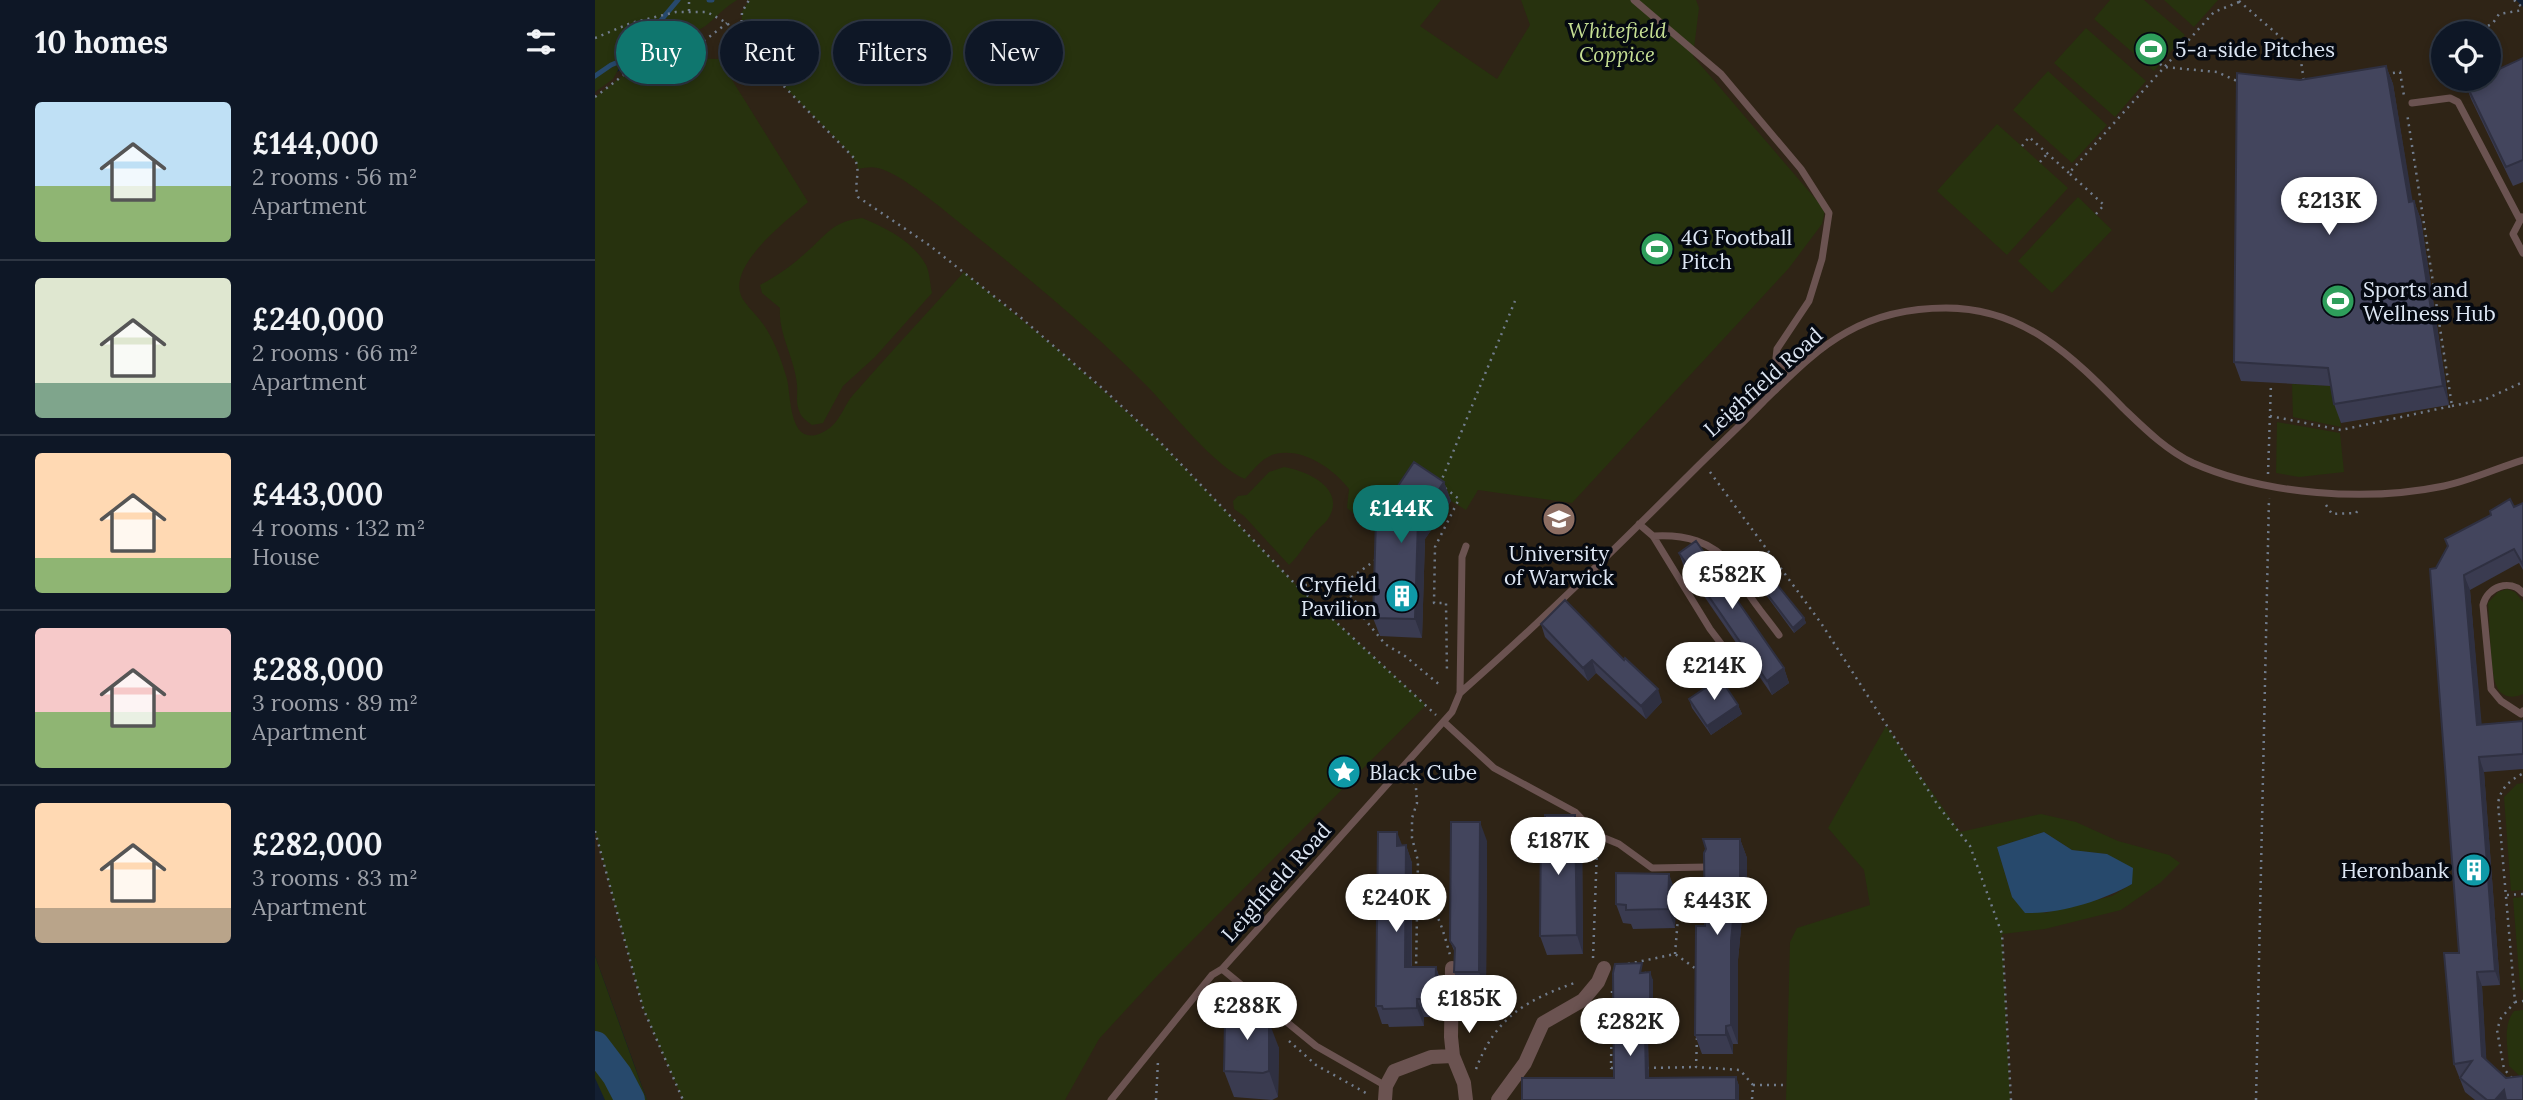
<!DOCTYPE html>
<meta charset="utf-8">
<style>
body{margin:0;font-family:Lora,serif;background:#17202e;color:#f1f3f6;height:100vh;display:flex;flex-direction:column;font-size:26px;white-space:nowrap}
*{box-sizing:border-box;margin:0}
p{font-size:23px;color:#9b9fa7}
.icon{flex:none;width:38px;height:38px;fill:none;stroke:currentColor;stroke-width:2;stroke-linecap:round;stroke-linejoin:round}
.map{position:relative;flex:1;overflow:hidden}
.side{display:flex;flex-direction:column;background:#0e1726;width:595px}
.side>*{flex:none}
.guide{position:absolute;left:21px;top:21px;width:665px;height:63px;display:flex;gap:14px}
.buttons{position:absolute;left:1836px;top:21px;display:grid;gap:14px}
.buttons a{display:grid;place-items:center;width:70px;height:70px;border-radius:50%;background:#0e1726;box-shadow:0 4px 10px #0003,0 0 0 2px #2e3643;font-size:35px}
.price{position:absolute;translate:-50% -60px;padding:0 16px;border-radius:24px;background:#fff;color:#222;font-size:23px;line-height:46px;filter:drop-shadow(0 2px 4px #0008)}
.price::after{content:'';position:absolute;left:50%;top:42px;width:21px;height:16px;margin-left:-10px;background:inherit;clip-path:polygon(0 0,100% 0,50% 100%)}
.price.current{background:#0f766e;color:#fff}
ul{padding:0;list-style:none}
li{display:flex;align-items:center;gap:21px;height:175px;padding:0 35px}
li+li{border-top:2px solid #2e3643}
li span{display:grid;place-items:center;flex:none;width:196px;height:140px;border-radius:7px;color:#555}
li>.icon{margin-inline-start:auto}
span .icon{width:84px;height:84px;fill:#fffc;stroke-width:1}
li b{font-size:30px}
h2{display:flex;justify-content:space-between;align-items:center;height:84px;padding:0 35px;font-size:30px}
.pill{padding:0 24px;border-radius:32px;background:#0e1726;box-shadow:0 4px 10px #0003,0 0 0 2px #2e3643;font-size:24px;line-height:63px}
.pill.current{background:#0f766e;color:#fff}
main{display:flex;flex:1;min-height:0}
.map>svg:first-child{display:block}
.education{fill:#2f2416;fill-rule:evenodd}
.green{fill:#27320e;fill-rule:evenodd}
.water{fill:#27496c}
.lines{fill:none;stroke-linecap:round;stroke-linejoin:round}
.stream{stroke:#27496c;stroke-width:5}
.river{stroke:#27496c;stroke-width:30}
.path{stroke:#717c8c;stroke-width:2.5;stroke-dasharray:2 5;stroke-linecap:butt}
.service{stroke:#6b5351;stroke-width:7}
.minor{stroke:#6b5351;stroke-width:14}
.wall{fill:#3a3b50}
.shaded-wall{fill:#2f3041}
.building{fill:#43455d;stroke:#2f3041;stroke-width:2}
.labels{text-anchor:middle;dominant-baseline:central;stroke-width:7;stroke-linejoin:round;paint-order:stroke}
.park-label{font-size:21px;font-style:italic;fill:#c5de93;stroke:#050911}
.poi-label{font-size:21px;fill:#dde6f3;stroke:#050911;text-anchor:start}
.street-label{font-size:21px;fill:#dde6f3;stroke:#050911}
</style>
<main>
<section class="side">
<h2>10 homes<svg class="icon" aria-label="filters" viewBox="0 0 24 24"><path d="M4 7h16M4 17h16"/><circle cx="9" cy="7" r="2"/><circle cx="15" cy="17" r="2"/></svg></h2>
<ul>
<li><span style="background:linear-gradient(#bfe0f5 60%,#8fb573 0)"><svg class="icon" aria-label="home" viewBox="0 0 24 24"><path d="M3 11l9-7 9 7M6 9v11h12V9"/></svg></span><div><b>£144,000</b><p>2 rooms · 56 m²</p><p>Apartment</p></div></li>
<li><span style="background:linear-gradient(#dfe7d0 75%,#7fa58c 0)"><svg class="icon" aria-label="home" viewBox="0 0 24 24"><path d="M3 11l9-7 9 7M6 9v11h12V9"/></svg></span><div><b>£240,000</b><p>2 rooms · 66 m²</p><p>Apartment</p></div></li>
<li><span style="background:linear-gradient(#ffd9b3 75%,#8fb573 0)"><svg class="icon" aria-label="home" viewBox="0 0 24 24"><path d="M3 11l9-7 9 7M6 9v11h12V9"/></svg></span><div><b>£443,000</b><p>4 rooms · 132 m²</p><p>House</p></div></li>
<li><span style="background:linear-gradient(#f6c9c9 60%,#8fb573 0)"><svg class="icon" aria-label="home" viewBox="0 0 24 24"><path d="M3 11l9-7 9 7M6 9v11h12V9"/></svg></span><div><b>£288,000</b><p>3 rooms · 89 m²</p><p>Apartment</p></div></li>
<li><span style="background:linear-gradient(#ffd9b3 75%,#b9a48a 0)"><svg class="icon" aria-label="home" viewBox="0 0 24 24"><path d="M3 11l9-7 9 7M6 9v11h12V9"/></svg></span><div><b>£282,000</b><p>3 rooms · 83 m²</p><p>Apartment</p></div></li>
</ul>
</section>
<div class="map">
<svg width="1928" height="1100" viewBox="0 0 1928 1100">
<rect width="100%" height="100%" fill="#131f32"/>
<path class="education" d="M128,0H1921L1928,7V1100H52L0,956V82L39,64L74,24ZM1848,33H1894V79H1848Z"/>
<path class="green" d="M0,0H142C111,19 113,40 71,29L65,35L35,49L18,79L0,92Z
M154,0H846L825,26L902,79L935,25L926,0H1101L1104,8L1098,56L1230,210L1227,224L1194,268L977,503L883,490L871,510L856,501L788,538L752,508L754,489C739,469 708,447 680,454C668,457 658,470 650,479C621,468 576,411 553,387C498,331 438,282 376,232C355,215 313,179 289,170C280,166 273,167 263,169L262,163L252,150L176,73L146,36L147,12Z
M1515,0H1549L1590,35L1559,71L1499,19Z
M1569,0H1623L1599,27Z
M1491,28L1551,81L1520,117L1459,63Z
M78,58L124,59L213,202C193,220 126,269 149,301C156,311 166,319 172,330C181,345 187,362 192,379C196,396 194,445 224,434C227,433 234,429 237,426C246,418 250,404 258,395C294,354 332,313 369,272L466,352L564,441L701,585L831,705L562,976L504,1039L470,1100H88L48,1008L0,831V97L48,60Z
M1453,71L1512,125L1477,163L1418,110Z
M1402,124L1473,188L1412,255L1342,191Z
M1483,197L1517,230L1457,293L1423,261Z
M267,218C291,228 318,241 331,265C335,273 335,285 337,293L280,357L248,386L228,423L217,425C212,421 207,418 205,413C200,403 203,395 202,385C200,359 183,334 185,308L167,293L165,285C180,277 195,267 207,256C231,237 234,222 267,218Z
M1697,384L1740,386L1746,427L1698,417Z
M1682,422L1745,433L1749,472L1704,477L1681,473Z
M689,467C713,471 752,489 733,519C729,525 722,529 718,535C709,545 704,556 694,565L649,516L639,509L638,501L643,496L652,495L674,472Z
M1912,589L1920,592L1928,602V694C1918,699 1906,698 1901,685C1895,669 1895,622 1893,603L1903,592Z
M1291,726L1365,832L1446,814L1481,822L1523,841L1574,855L1585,863L1565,883L1526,910L1450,929L1407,934L1415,1100H1191L1195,942L1202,928L1275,905L1269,870L1233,828ZM1449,832L1477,850L1512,854L1537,884L1517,896L1450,913L1417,897L1402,847Z
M1928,783V890L1916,891L1909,797L1922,784Z
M1928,897V992L1925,986L1918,898Z
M0,956L46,1084L52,1100H10L0,1078Z
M1928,1010V1079L1914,1066C1913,1048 1907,1026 1919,1011Z"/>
<path class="water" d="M1449,832L1477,850L1512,854L1538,868L1537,884C1507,901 1464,914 1430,913L1417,897L1402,847Z"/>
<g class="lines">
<path class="stream" d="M114,0H117
M0,76L16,65L35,57L83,0"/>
<path class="river" d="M0,1046L22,1075L35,1100"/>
<path class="path" d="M1919,0L1928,8
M1644,1L1705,54L1709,82
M94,11V0
M1881,33L1898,23L1904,14L1928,10
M146,36L147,12L154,0
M0,38L36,23L56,18L81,12H112L132,23L176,73L259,158C267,171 258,183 263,197L334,245L424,316L507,388L564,441L701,585L841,715
M1848,54L1846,55L1848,61
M1565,64L1569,67L1622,72L1642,81
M1791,74L1805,72L1809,96
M1855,79L1857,86
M0,97L48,60L67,49L104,45L132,23
M1427,146L1434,137L1474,173
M1445,162L1452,154
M1501,214L1509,205L1474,173L1619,12L1644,2
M1857,406L1891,399L1928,382
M1675,416L1746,430L1857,406L1812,113
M1115,472L1226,623L1344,807L1375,846L1407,934L1416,1100
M1673,474L1676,383
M845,484L920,301
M850,488L864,499L840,547L839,603H851L852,673
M1731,505L1737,514L1761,513L1765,507
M703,585H746L782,559
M746,585L769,611L768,617L790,644L810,656L846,686
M816,775L821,788L822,803L817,818V838L823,861L821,969
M0,831L48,1008L88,1100
M822,892C842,903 849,934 855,955
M1912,895L1928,894
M823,916H841
M1108,930L1110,905
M1080,954L1086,881
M998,958L1002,849
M1033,964L1080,954L1104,971
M1017,991L1016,1068H1021
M1920,1002L1928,1001
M1102,1038L1101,1067L1145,1070L1158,1085L1157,1100
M694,1041L721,1065L771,1093L773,1097
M1052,1068L1101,1067
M881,1069C901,1016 932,1000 982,982
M1917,1078L1909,1069L1902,1030L1906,1018L1920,1002L1903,803C1906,788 1914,781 1927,774
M1158,1085H1192
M561,1100L563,1061
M1661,1100L1674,498"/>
<path class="service" d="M1039,0L1126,74L1206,169L1234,213L1227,259L1214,301L1182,349L1181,358L1198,373
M1817,103L1855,98L1863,102L1924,218
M1927,217L1918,234L1928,253
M1044,524L1058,536L1115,629L1140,662
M1058,536C1090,534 1116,541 1138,566C1144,572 1147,582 1151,590C1161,606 1173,620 1184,635
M1928,593C1915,578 1892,587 1888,605L1896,689L1906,701L1926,714L1928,711
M865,693L867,557L871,546
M849,722L899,768L980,812L1002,835L1024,844L1057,868L1112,867
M627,969L721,1046L791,1086
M516,1100L617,975L627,969L857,712L865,693C946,622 1024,545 1101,468C1123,446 1147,424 1169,401C1195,376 1221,349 1252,332C1282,315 1317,308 1351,308C1429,308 1477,356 1528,408C1550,429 1571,450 1598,463C1671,495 1772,502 1849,486C1876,480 1902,468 1928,460"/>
<path class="minor" d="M857,968L856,1037L858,1056L869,1083L871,1100
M790,1100L791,1086L799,1071L836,1057L858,1056
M903,1100L930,1063L948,1023L988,1000L1003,982L1009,968"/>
</g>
<path class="wall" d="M1928,58V182L1918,186L1876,99L1869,80L1898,72Z
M1791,66L1798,84L1817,201H1819L1826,220L1854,405L1746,423L1739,404L1736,386L1646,381L1639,362L1705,80Z
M849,482L856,501L830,539L827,638L785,636L778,618Z
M1928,503V570L1924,563L1875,590L1886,724L1928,721V769L1889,772L1905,985L1887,986L1891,1060L1928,1100H1880L1870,1092L1859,1064L1864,953L1841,568L1919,507Z
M1084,553L1189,668L1194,683L1177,695L1089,567Z
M1169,590L1209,618L1211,623L1199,633L1171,595Z
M946,624L1067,702L1051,719L1001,673L993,681L950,637Z
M1094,699L1143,705L1147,714L1116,735L1097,708Z
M987,834L988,954L952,955L945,936Z
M1145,839L1152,858V918H1147L1143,960V1044H1138V1054H1107L1100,1035L1110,926Z
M892,841L891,991H866L859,972L860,953L855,941Z
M807,845H811L817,863V967H841L847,985V1017H829V1026L794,1027L793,1024H787L781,1006Z
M1081,893L1080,928L1038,929L1036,924L1028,923L1021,904Z
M1050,971L1058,980V1041H1053L1054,1078L1141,1077L1144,1086L1019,1078Z
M659,997L668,1022L684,1048L683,1097L677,1100L639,1097L629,1071L647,1019Z"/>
<path class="shaded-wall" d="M1791,66L1798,84L1821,221L1814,202Z
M1819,201L1826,220L1854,405L1848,386Z
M849,482L856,501L830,539L827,638L820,619L823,520Z
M1869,575L1875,590L1888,739L1882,725Z
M1209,618L1211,623L1199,633L1198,628Z
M997,660L1001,673L993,681L988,668Z
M1189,668L1194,683L1177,695L1172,681Z
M1063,689L1067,702L1051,719L1046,706Z
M1143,705L1147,714L1116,735L1112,726Z
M1884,757L1889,772L1905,985L1900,971Z
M980,815L987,834L988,954L982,935Z
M885,822L892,841L891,991L884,972Z
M802,832L809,850L802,846Z
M1145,839L1152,858V918L1145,899Z
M811,845L817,863L816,985L810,967Z
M1074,874L1081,893L1080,928L1073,909Z
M1140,899L1147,918L1143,960V1044L1136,1025V941Z
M841,967L847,985V1017L840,999Z
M1055,972L1058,980V1041L1055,1033Z
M1882,972L1887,986L1892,1070L1887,1056Z
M659,997L669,1023L660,1021Z
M822,999L829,1017V1026L822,1008Z
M674,1022L684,1048L683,1097L674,1071Z
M1131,1026L1138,1044V1054L1131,1035Z
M1050,1033L1053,1041L1054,1086L1051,1078Z
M1141,1077L1144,1086V1100H1141Z
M1909,1090L1912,1100H1900Z"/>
<path class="building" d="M1928,58V160L1911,167L1869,80L1872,79H1894V68L1895,67L1898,72Z
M1791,66L1814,202L1819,201L1848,386L1739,404L1733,368L1639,362L1642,73L1705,80Z
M819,462L849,482L823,520L820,619L778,618L781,519Z
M1915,499L1919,507L1928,503V565L1919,549L1869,575L1882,725L1928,721V754L1884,757L1900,971L1882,972L1887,1056L1911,1078L1928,1076V1100H1911L1909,1090L1900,1100H1892L1865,1078L1877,1061L1859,1064L1849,953H1864L1835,569L1841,568L1853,546L1850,539L1896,515L1895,511Z
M1101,541L1189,668L1172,681L1084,553Z
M1180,582L1209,618L1198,628L1169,590Z
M970,600L1029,660L1030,658L1063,689L1046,706L997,660L988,668L946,624Z
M1125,678L1143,705L1112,726L1094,699Z
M950,815H980L982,935L945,936L946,824H950Z
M856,822H885L884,972H859L860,948L855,941Z
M783,832H802V846L811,845L810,967H841L840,999H822V1008L788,1009L787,1006H781Z
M1108,839H1145V899H1140L1136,941V1025L1131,1026V1035H1100L1101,926H1110L1109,853L1111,849Z
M1021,873L1074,874L1073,909L1031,910V905L1021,904Z
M1047,963L1045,973L1055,972V1033H1050L1051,1078L1141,1077V1100H927V1078H1019L1018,973L1020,964Z
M647,997H659L660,1021L674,1022V1071L668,1073L629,1071L630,1021L647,1019Z"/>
<defs>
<symbol id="stadium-disc" viewBox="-11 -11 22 22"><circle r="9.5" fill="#2e9e5b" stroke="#050911"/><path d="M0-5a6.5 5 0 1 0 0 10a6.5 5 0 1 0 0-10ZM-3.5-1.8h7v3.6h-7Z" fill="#fff"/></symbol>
<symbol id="university-disc" viewBox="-11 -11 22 22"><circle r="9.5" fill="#8d6e63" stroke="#050911"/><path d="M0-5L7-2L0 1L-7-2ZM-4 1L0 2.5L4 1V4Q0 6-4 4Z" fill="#fff"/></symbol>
<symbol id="building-disc" viewBox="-11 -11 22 22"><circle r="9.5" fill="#0f9aa8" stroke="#050911"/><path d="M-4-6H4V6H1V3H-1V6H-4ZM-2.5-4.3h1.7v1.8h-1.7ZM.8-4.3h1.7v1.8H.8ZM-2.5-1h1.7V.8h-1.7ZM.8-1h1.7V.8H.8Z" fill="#fff"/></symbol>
<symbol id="sight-disc" viewBox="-11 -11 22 22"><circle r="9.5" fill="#0f9aa8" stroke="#050911"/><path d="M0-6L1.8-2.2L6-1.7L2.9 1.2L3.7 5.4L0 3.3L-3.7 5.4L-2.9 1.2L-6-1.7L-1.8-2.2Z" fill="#fff"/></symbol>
</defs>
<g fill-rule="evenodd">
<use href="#stadium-disc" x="1537" y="30" width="38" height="38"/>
<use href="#stadium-disc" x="1043" y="230" width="38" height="38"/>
<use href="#stadium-disc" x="1724" y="282" width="38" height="38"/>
<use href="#university-disc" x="945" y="500" width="38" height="38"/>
<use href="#building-disc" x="788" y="577" width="38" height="38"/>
<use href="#sight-disc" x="730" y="753" width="38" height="38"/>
<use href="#building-disc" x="1860" y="851" width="38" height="38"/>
</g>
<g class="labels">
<g class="park-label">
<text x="1022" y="30">Whitefield<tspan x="1022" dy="24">Coppice</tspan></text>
</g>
<g class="poi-label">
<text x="1580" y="49">5-a-side Pitches</text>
<text x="1086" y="237">4G Football<tspan x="1086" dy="24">Pitch</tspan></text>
<text x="1768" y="289">Sports and<tspan x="1768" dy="24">Wellness Hub</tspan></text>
<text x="964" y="553" text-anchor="middle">University<tspan x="964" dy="24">of Warwick</tspan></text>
<text x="782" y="584" text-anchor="end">Cryfield<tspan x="782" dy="24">Pavilion</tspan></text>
<text x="774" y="772">Black Cube</text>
<text x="1854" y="870" text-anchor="end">Heronbank</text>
</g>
<g class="street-label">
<text transform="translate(1168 382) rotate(-42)">Leighfield Road</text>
<text transform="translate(681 882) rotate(-48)">Leighfield Road</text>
</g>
</g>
</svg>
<div class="buttons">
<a><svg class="icon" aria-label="locate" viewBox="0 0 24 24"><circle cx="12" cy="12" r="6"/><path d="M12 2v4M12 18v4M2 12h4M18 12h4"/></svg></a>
</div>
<b class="price" style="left:1734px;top:237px">£213K</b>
<b class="price current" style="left:806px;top:545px">£144K</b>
<b class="price" style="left:1137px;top:611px">£582K</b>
<b class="price" style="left:1119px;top:702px">£214K</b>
<b class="price" style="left:963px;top:877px">£187K</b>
<b class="price" style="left:801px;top:934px">£240K</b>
<b class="price" style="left:1122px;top:937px">£443K</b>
<b class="price" style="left:874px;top:1035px">£185K</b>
<b class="price" style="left:652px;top:1042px">£288K</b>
<b class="price" style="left:1035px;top:1058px">£282K</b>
<div class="guide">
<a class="pill current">Buy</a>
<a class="pill">Rent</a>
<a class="pill">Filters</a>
<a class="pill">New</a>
</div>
</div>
</main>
